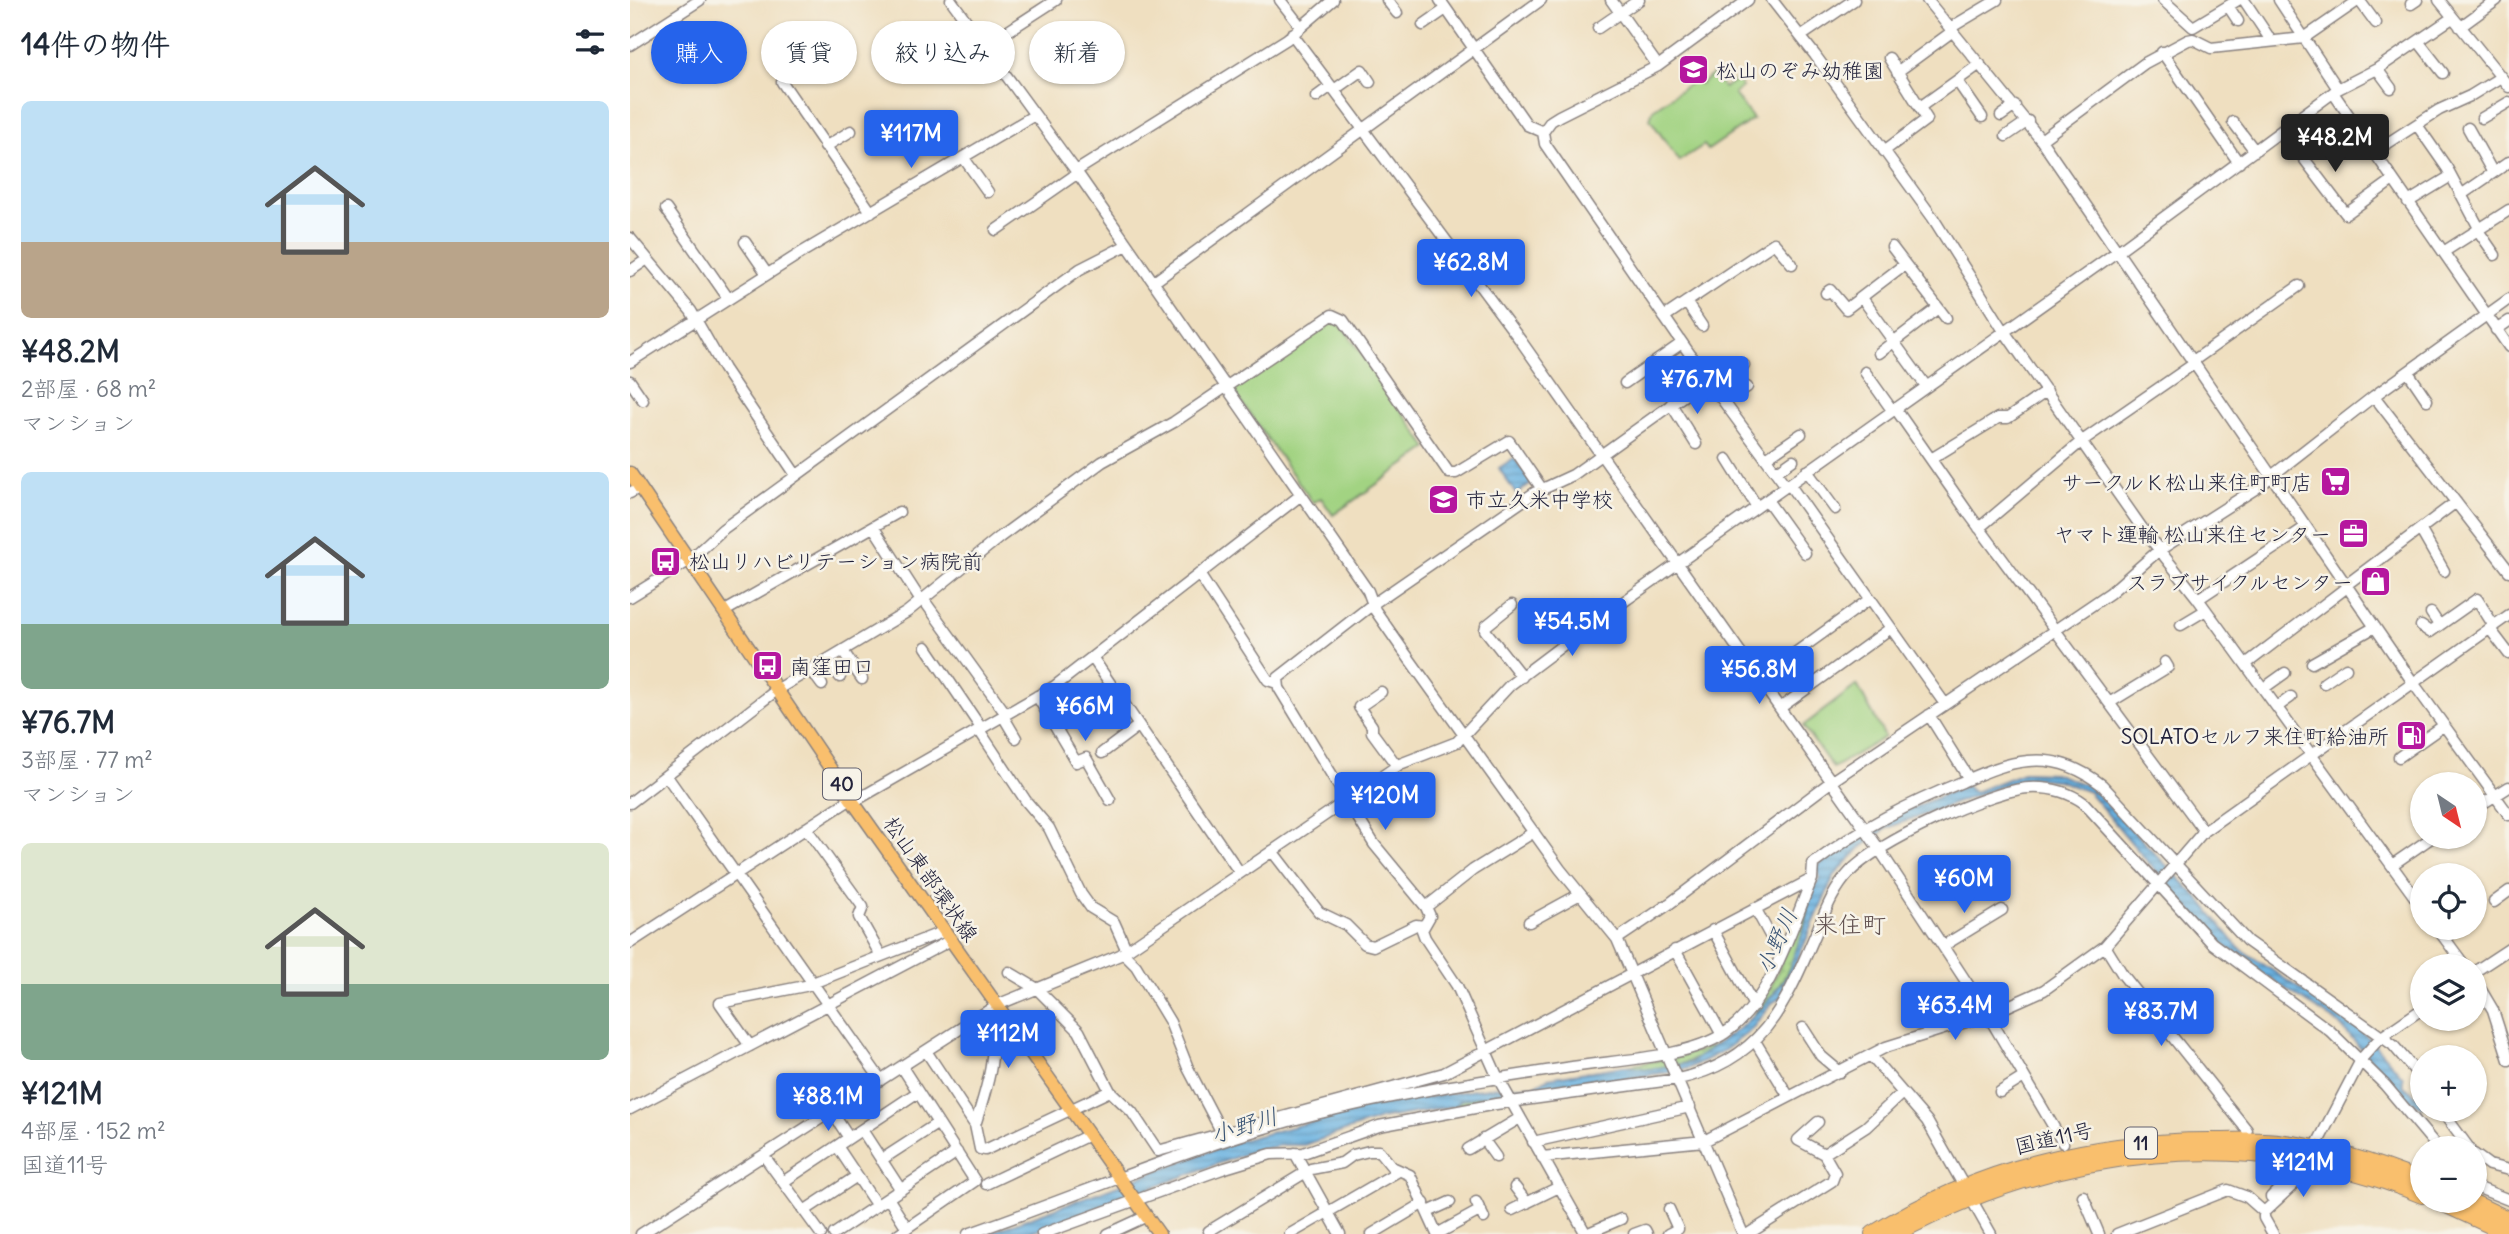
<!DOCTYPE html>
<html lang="ja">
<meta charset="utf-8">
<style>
body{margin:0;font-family:Delius,"Klee One",sans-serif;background:#f6f6f7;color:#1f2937;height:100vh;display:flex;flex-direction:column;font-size:26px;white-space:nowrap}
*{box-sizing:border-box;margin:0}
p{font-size:23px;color:#747a83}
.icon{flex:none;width:38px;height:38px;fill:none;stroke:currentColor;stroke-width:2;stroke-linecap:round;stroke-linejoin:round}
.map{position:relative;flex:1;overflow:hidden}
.panel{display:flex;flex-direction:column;background:#fff;width:630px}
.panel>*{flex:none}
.hud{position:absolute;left:21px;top:21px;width:665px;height:63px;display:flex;gap:14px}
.needle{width:46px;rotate:145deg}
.buttons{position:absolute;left:1780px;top:772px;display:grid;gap:14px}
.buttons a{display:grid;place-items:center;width:77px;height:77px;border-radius:50%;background:#fff;box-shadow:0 2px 5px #0004;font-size:35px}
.price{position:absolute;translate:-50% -60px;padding:0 16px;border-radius:7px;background:#2563eb;color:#fff;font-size:23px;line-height:46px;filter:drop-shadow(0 2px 4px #0008)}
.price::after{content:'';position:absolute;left:50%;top:42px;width:21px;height:16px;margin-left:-10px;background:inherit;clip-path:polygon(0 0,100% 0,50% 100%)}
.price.current{background:#222;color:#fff}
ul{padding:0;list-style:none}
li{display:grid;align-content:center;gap:14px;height:371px;padding:0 21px}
li span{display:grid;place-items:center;height:217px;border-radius:10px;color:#555}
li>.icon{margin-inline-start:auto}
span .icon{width:126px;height:126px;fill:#fffc;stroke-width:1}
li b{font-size:30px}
h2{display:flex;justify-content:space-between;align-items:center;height:84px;padding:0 21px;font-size:30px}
.chip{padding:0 24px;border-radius:32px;background:#fff;box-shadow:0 2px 5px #0004;font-size:24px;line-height:63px}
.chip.current{background:#2563eb;color:#fff}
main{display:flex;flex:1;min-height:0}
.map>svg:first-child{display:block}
.grass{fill:url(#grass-dots);stroke:#627a5e;stroke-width:2}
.park{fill:#a2d382;stroke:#627a5e;stroke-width:2}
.water{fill:url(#water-rules);stroke:#466a8e;stroke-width:2}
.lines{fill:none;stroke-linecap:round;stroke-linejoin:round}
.minor-casing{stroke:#88807e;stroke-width:13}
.major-casing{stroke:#88807e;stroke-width:15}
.highway-casing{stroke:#88807e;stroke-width:18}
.minor{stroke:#fff;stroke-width:10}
.major{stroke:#f9bf6d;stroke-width:12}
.highway{stroke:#f9bf6d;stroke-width:16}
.labels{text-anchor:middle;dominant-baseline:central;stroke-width:5;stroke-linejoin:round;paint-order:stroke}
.shield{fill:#f7f3e8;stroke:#62616f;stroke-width:2}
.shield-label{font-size:19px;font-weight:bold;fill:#22223b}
.poi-label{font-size:21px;fill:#22223b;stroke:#f7f3e8;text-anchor:start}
.street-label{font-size:21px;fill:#22223b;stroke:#f7f3e8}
.water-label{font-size:23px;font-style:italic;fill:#3b5575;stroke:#f7f3e8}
.quarter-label{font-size:24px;fill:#625251;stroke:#f7f3e8}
</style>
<main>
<section class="panel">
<h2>14件の物件<svg class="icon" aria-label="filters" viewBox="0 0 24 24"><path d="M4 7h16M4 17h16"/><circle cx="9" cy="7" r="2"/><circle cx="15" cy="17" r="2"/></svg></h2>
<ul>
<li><span style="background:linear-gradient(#bfe0f5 65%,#b9a48a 0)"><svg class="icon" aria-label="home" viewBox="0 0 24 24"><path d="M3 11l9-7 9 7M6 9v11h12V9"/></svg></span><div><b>¥48.2M</b><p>2部屋 · 68 m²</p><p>マンション</p></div></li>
<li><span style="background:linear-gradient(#bfe0f5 70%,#7fa58c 0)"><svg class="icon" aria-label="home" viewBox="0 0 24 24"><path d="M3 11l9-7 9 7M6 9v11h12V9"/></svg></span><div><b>¥76.7M</b><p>3部屋 · 77 m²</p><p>マンション</p></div></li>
<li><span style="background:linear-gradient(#dfe7d0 65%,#7fa58c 0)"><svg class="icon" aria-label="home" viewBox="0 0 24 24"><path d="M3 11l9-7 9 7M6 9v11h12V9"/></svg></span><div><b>¥121M</b><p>4部屋 · 152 m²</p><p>国道11号</p></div></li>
</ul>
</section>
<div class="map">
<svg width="1879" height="1234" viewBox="0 0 1879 1234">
<defs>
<pattern id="grass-dots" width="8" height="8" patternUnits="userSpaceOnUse" patternTransform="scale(1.75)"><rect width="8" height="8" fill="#a2d382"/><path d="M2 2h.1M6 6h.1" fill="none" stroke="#8bb571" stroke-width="1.8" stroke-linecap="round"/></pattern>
<pattern id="water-rules" width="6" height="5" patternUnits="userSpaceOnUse" patternTransform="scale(1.75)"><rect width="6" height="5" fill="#6ab3e2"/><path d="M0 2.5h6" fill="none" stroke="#5791b8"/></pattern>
</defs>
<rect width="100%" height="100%" fill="#f7f3e8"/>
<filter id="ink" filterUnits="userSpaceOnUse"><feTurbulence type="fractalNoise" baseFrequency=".0143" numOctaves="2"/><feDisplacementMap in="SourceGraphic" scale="14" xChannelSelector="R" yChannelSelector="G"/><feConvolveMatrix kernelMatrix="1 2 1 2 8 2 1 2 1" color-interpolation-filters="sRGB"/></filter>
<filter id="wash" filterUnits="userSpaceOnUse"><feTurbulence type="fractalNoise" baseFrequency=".00686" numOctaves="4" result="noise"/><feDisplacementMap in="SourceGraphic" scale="28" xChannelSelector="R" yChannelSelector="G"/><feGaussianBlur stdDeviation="1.57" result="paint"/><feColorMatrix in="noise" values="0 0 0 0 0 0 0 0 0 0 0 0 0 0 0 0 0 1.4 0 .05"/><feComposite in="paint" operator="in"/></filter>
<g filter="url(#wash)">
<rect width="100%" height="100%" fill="#efdfc0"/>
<path class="grass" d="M1179,897C1175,940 1157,987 1123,1015L1140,989Z
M1101,1036C1080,1058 1023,1079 995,1066C1032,1060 1069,1056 1101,1036Z
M971,1077L985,1080L824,1106L830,1100L866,1093Z"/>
<path class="park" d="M1084,74L1094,88L1107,79L1112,87L1104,94L1123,119L1078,150L1074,145L1049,161L1020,119L1023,109L1066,79L1070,84Z
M701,318L710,323L798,448L703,515L691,498L683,503L604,392L607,385Z
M1227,685L1255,737L1203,768L1173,726Z"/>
<path class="water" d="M884,458L902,483L886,494L869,468Z
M1396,772L1423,773L1459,786L1573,903L1609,948L1689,1002C1722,1016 1748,1048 1773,1077V1085L1792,1101V1108L1771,1094L1708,1023L1627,970L1593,944L1528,874L1459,792L1428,780L1402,778L1377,784L1257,828L1229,849L1204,876L1151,997L1142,1003L1121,1030L1095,1050L1059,1068L1039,1072L985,1080L969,1077L882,1093H866L831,1100L824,1106L750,1119L674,1145H652L625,1150L395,1234H356L605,1142L745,1105L865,1087L904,1086L918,1078L995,1066L1019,1069L1060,1063L1111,1027L1135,1005L1156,977L1177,921L1179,897L1190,878L1187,868L1190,864L1261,817L1335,786L1344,792Z"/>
</g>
<g filter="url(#ink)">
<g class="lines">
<defs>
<path id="minor" d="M321,0L446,171L738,591L745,610L770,646L930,869L987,939L1113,1234
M650,0L671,27
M757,0L767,13
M810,0L897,125L913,132
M981,0L1028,66
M1142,0L1185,55L1303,218L1374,331L1512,528L1568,599L1792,907
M1297,0L1411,140L1784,684L1879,815
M1533,0L1563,27L1608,0
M1614,0L1638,36
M1649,0L1708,89
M1809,0L1879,87
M1781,4L1787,0
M1598,6L1608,21
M793,25L816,9
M1830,27L1867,0
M968,28L1009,0
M1320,28L1367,0
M662,34L891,341L1249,849L1358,1015L1433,1143
M1171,36L1224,0
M1788,41L1813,73
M0,45L70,0
M1532,52L1609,163
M307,66L355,46L426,0
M1747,69L1761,88
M1267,72L1323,31
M1327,81L1352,117
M152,82L241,212
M704,90L732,70L740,82
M1704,94L1879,347
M686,97L701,86
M1290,107L1350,64
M1371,116L1385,106
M1852,118L1879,102
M1603,122L1625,151
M1787,125L1817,168L1849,228
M1838,128L1863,173
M1653,131L1716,214L1763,180
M1376,136L1398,121
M1411,140L1515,63L1558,40L1563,39L1581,48L1674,38L1729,0L1746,23
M195,147L221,131
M1254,151L1297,119L1259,58
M1744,152L1809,110L1840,96L1871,77
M333,157L358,192
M446,171L657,39L703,0
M1831,195L1879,162
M1778,202L1821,176
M36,209L98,298
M1847,229L1865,255
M366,230L448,173
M0,238L61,311L94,369L166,475
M115,242L137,274
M1262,247L1316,318
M1815,251L1879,210
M0,271L16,260
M524,282L911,0
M1196,293L1200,290L1216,309L1275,264
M1232,298L1296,386
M1056,302L1072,326
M1034,317L1144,243L1162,264
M1866,330L1879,321
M1249,353L1308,308
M1563,361L1669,286
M0,362L174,251L403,116
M1235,372L1262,410
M1778,372L1797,400
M1077,379L915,144L913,132L921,121L929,116L1028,66L1118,0
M0,381L13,400
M995,383L1052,343
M1083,387L1114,365
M1744,396L1879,571
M1093,400L1117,387
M1041,404L1066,444
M1265,408L1339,514L1574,831
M1136,458L1171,434
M1097,459L1127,507
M1301,459L1368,418H1378L1417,391
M1177,471L1205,509
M1146,472L1163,460
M1159,484L1315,704
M0,493L10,487
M1137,500L1175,553
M244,528L291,601
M1349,528L1452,441L1565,363
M1790,529L1814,571
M569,574L638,680L647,683
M1716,585L1826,502
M0,597L60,560L93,529L450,269L497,245
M293,599L376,714
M1568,599L1676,527
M882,605L856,626L855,630L892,677
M95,611L269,512
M1801,613L1809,625
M1551,625L1576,610
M1791,626L1800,632L1847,599L1864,626
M1860,629L1879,654
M296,647L351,728
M213,651L232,679
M462,657L610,873
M198,660L210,677
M1682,663L1745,627
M1616,664L1717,587
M181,670L192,685
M1129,679L1240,599
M1694,683L1716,668
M1634,688L1655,673
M751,692L729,707L742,726V732L767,766
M407,696L446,762L456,758L480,800
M1479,703L1538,667L1535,662
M1647,707L1661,697
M1150,708L1261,628
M1299,715L1339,779
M373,716L386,738
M349,730L396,801L419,828L451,894L461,908L484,922L497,951
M472,753L508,726
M1769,757L1813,726
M36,775L251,1080
M223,802L425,686L671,495
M0,803L148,689L277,612L370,537L472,462L544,422L702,315L713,320L819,473H826L879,441L912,489
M1844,809L1879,787
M176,828L233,907L229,917L251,956
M642,851L689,912L716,925L735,944L743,946L786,925L794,926
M1762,865L1804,836
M1864,902L1879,891
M796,907L843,870L904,832
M1125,908L1150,954
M899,922L950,894
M1807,928L1835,966
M1083,930L1124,1006
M987,939L1039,904L1202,781L1480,593L1528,551L1625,489L1744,396L1879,299
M0,943L221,799
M1313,946L1372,910
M1475,946L1493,975L1617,1130
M1045,950L1092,1035
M493,953L506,966L540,1022L558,1068L591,1131
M379,972L406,988L449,1031L480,1091L502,1112L528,1151L814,1073L1182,879
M1844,972L1879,949
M1844,978L1863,1010L1879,1060
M1173,1028L1191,1056L1210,1072
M1125,1041L1159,1097
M120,1046L90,1003L175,986L315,931
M296,1051L345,1125L350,1149L355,1150L480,1091
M1241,1056L1297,1121L1361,1234
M1370,1092L1394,1077
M0,1109L321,940
M1811,1110L1839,1148
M202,1112L219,1138
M1188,1122L1168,1140L1194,1154
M345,1125C359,1082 367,1055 362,1008
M232,1130L271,1190
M853,1139L866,1157
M903,1142L1060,1107
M207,1146L247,1206
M838,1149L890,1118
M665,1153L710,1234
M1844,1154L1859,1165L1879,1170
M134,1156L191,1234
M912,1157L1074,1141L1256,1047L1358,1015L1414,990L1475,946L1574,831L1879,615
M251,1160L308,1123
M153,1182L288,1092
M356,1184L459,1135
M1844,1186L1879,1200
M885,1187L897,1203
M1453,1196L1469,1234
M1641,1197L1654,1184V1175
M258,1198L277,1228
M846,1202L854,1218
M882,1210L929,1187
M174,1211L227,1176
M798,1212L820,1202
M11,1234L367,1005L490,955L770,764L827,742L880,685L941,639L1488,251L1708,89L1747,69L1822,18
M204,1234L327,1152
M268,1234L345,1181L272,1067
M338,1234C452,1194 564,1145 682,1115C767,1093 855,1080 942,1067C987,1060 1058,1058 1095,1033C1141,1002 1161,928 1182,879L1183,864C1230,828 1278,804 1332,782C1353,773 1375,763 1398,761C1426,758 1450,768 1472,785L1617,941L1763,1045L1792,1079
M412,1234L595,1168L641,1154L673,1153L749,1126L866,1104L1048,1079C1133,1061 1155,1005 1186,933C1195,912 1203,890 1219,873C1245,843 1360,790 1399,788C1420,787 1437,791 1454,803L1582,943L1700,1031L1755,1085L1808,1148
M478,1234L517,1216
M580,1234L579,1231L681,1169L712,1163L723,1155L739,1151H749L762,1167L780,1175L807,1234
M660,1234L767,1172
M742,1234L794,1203
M807,1234L851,1210
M956,1234L868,1078L827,986L795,938L792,930L800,916L796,907L744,844L649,688L648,678L743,604L904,493L943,475L1077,379L1156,486
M956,1234L991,1219
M1004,1234L1015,1230L1017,1234
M1038,1234L1048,1229L1039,1209
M1118,1234L1202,1181L1205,1173L1194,1154L1236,1127L1271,1094
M1487,1234L1598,1190L1617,1197L1634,1212
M1643,1234L1634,1218V1212L1676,1173L1685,1148L1732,1058L1750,1038L1792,1009"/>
<path id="major" d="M0,473L221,799L529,1234"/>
<path id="highway" d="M1806,1200L1879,1234
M1837,1200L1879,1220
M1243,1234C1346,1169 1465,1140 1586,1141C1608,1141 1632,1139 1655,1143C1702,1149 1748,1164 1792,1182
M1265,1234C1429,1146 1617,1123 1792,1195"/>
</defs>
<use href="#minor" class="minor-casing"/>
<use href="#major" class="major-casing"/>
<use href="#highway" class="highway-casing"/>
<use href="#minor" class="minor"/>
<use href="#major" class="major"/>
<use href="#highway" class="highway"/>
</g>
</g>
<defs>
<symbol id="school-square" viewBox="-11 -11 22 22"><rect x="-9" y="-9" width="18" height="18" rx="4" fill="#b5179e" stroke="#f7f3e8"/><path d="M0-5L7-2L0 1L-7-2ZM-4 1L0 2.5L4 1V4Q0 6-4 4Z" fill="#fff"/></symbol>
<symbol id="supermarket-square" viewBox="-11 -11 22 22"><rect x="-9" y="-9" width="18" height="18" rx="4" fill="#b5179e" stroke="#f7f3e8"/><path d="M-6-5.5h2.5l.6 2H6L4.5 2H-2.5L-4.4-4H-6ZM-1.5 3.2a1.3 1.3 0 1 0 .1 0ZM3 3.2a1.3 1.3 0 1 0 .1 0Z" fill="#fff"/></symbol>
<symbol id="office-square" viewBox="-11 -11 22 22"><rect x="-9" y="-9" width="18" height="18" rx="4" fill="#b5179e" stroke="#f7f3e8"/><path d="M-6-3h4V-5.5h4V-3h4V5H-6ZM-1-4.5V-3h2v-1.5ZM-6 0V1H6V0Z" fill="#fff"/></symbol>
<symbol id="bus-square" viewBox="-11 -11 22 22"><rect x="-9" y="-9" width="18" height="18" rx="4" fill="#b5179e" stroke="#f7f3e8"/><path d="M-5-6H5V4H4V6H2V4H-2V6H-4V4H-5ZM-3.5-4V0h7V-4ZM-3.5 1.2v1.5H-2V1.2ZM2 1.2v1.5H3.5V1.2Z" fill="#fff"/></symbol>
<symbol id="shop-square" viewBox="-11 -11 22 22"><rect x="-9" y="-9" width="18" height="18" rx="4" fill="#b5179e" stroke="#f7f3e8"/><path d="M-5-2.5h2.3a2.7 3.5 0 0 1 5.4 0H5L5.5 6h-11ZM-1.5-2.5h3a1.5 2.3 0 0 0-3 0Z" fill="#fff"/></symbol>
<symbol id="fuel-square" viewBox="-11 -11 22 22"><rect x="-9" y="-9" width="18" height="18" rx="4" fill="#b5179e" stroke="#f7f3e8"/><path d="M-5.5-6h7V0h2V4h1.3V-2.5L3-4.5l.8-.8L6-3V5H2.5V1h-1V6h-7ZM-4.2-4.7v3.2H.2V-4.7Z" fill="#fff"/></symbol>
</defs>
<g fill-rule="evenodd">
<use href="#school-square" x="1046" y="52" width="35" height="35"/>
<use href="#supermarket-square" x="1688" y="464" width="35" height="35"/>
<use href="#school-square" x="796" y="482" width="35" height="35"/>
<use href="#office-square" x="1706" y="516" width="35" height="35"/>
<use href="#bus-square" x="18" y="544" width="35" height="35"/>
<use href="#shop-square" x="1728" y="564" width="35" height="35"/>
<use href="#bus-square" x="120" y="648" width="35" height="35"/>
<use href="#fuel-square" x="1764" y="718" width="35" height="35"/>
</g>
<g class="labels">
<g class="shield">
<rect x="193" y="768.5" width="38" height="31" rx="5"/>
<rect x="1495" y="1127.5" width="32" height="31" rx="5"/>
</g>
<g class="shield-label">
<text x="212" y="784">40</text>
<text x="1511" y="1143">11</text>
</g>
<g class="poi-label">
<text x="1086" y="70">松山のぞみ幼稚園</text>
<text x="1682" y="482" text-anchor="end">サークルＫ松山来住町町店</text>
<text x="836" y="499">市立久米中学校</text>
<text x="1701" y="534" text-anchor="end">ヤマト運輸 松山来住センター</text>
<text x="59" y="561">松山リハビリテーション病院前</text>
<text x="1723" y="582" text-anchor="end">スラブサイクルセンター</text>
<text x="160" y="666">南窪田口</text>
<text x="1759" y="736" text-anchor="end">SOLATOセルフ来住町給油所</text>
</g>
<g class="street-label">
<text transform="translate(301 879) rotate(55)">松山東部環状線</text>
<text transform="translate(1424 1138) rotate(-13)">国道11号</text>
</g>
<g class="water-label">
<text transform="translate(1146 941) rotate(-66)">小野川</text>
<text transform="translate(614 1125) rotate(-17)">小野川</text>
</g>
<g class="quarter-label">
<text x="1220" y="924">来住町</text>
</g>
</g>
</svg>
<div class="buttons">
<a><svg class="needle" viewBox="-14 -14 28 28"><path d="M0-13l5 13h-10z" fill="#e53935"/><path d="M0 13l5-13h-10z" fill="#747a83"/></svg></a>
<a><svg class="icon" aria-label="locate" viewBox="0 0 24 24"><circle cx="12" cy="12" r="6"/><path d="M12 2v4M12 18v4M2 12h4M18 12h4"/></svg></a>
<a><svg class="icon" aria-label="layers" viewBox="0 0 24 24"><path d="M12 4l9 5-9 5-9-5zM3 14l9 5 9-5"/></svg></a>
<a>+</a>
<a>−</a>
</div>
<b class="price" style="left:281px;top:170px">¥117M</b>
<b class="price current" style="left:1705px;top:174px">¥48.2M</b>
<b class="price" style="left:841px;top:299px">¥62.8M</b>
<b class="price" style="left:1067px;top:416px">¥76.7M</b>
<b class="price" style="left:942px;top:658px">¥54.5M</b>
<b class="price" style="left:1129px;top:706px">¥56.8M</b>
<b class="price" style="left:455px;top:743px">¥66M</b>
<b class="price" style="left:755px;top:832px">¥120M</b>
<b class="price" style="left:1334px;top:915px">¥60M</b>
<b class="price" style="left:1325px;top:1042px">¥63.4M</b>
<b class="price" style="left:1531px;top:1048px">¥83.7M</b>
<b class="price" style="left:378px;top:1070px">¥112M</b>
<b class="price" style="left:198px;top:1133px">¥88.1M</b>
<b class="price" style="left:1673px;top:1199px">¥121M</b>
<div class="hud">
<a class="chip current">購入</a>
<a class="chip">賃貸</a>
<a class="chip">絞り込み</a>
<a class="chip">新着</a>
</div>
</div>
</main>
